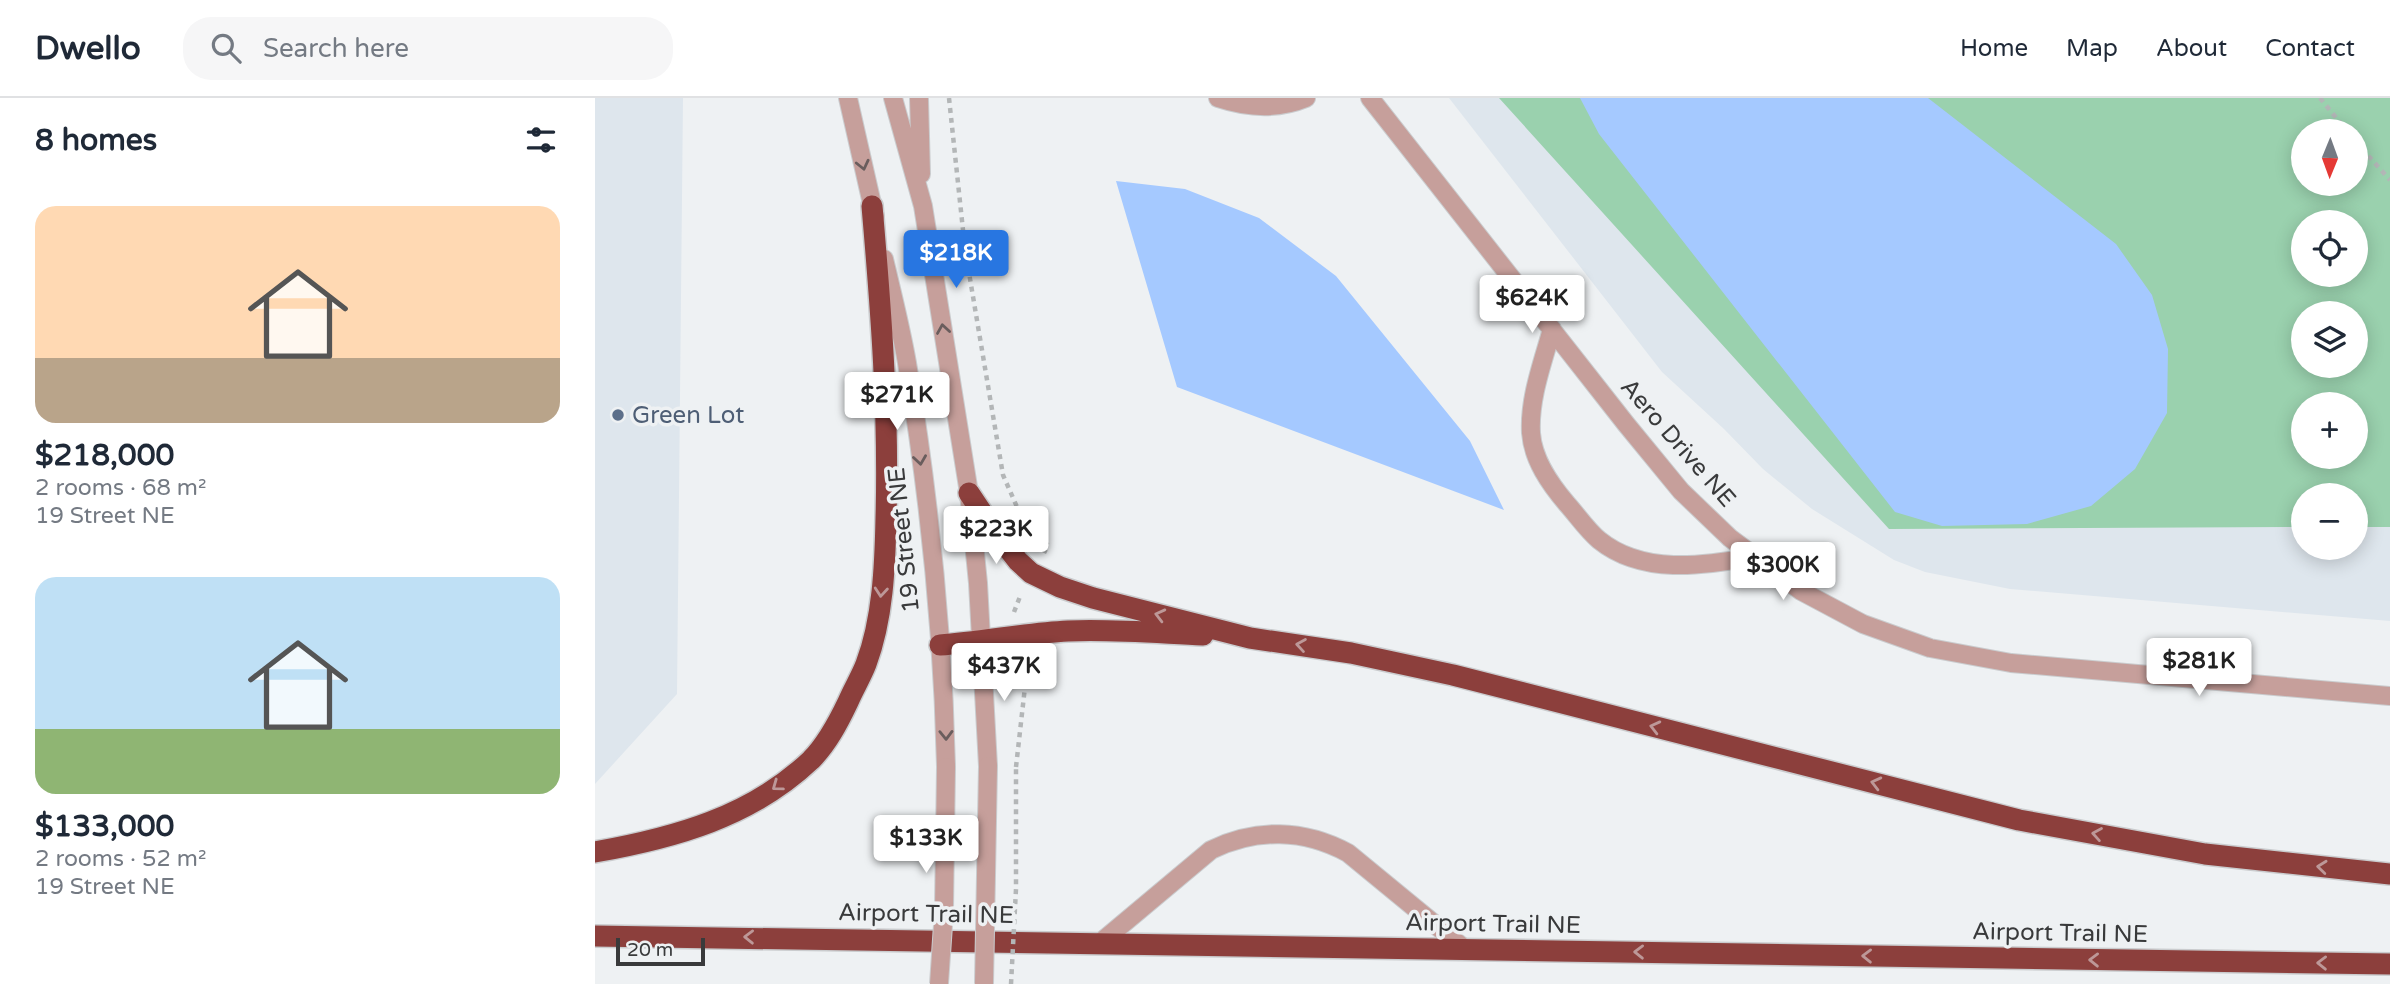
<!DOCTYPE html>
<meta charset="utf-8">
<style>
body{margin:0;font-family:"Varela Round",sans-serif;background:#f6f6f7;color:#1f2937;height:100vh;display:flex;flex-direction:column;font-size:26px;white-space:nowrap}
*{box-sizing:border-box;margin:0}
p{font-size:23px;color:#747a83}
.icon{flex:none;width:38px;height:38px;fill:none;stroke:currentColor;stroke-width:2;stroke-linecap:round;stroke-linejoin:round}
.map{position:relative;flex:1;overflow:hidden}
.side{display:flex;flex-direction:column;background:#fff;width:595px}
.side>*{flex:none}
.needle{width:46px;rotate:181deg}
.tools{position:absolute;left:1696px;top:21px;display:grid;gap:14px}
.tools a{display:grid;place-items:center;width:77px;height:77px;border-radius:50%;background:#fff;box-shadow:0 4px 18px #0003;font-size:35px}
.scale{position:absolute;left:21px;bottom:18px;width:89px;box-sizing:border-box;padding-left:7px;border:4px solid #393a3b;border-top:0;font-size:19px;line-height:24px;white-space:nowrap;color:#393a3b;-webkit-text-stroke:5px #eef1f3;paint-order:stroke}
.price{position:absolute;translate:-50% -60px;padding:0 16px;border-radius:7px;background:#fff;color:#222;font-size:23px;line-height:46px;filter:drop-shadow(0 2px 4px #0008)}
.price::after{content:'';position:absolute;left:50%;top:42px;width:21px;height:16px;margin-left:-10px;background:inherit;clip-path:polygon(0 0,100% 0,50% 100%)}
.price.on{background:#2876e1;color:#fff}
ul{padding:0;list-style:none}
li{display:grid;align-content:center;gap:14px;height:371px;padding:0 35px}
li span{display:grid;place-items:center;height:217px;border-radius:21px;color:#555}
li>.icon{margin-inline-start:auto}
span .icon{width:126px;height:126px;fill:#fffc;stroke-width:1}
li b{font-size:30px}
h2{display:flex;justify-content:space-between;align-items:center;height:84px;padding:0 35px;font-size:30px}
header{display:flex;align-items:center;gap:42px;box-sizing:border-box;height:98px;padding:0 35px;background:#fff;border-bottom:2px solid #e0e1e3}
header strong{font-size:33px}
nav{display:flex;gap:38px;margin-inline-start:auto;font-size:24px}
.search{width:490px;height:63px;background:#f6f6f7;display:flex;align-items:center;gap:18px;box-sizing:border-box;padding:0 24px;border-radius:28px;color:#747a83;font-size:26px}
main{display:flex;flex:1;min-height:0}
.map>svg:first-child{display:block}
.built{fill:#dee6ed;fill-rule:evenodd}
.green{fill:#9ad1ae;fill-rule:evenodd}
.water{fill:#a5c9ff}
.lines{fill:none;stroke-linecap:round;stroke-linejoin:round}
.minor-casing{stroke:#caccce;stroke-width:20}
.highway-casing{stroke:#caccce;stroke-width:24}
.path{stroke:#b3b6b7;stroke-width:4.5;stroke-dasharray:5 5;stroke-linecap:butt}
.minor{stroke:#c69f9b;stroke-width:18}
.highway{stroke:#8c3f3c;stroke-width:21}
.minor-bridge-casing{stroke:#caccce;stroke-width:20;stroke-linecap:butt}
.path-bridge{stroke:#b3b6b7;stroke-width:4.5;stroke-dasharray:5 5;stroke-linecap:butt}
.minor-bridge{stroke:#c69f9b;stroke-width:18}
.oneway{stroke:#6a5d5d}
.oneway2{stroke:#bd9898}
.service-dot{fill:#5c6f8a;stroke:#eef1f3;stroke-width:2.5}
.labels{text-anchor:middle;dominant-baseline:central;stroke-width:7;stroke-linejoin:round;paint-order:stroke}
.service-label{font-size:24px;fill:#4e5e75;stroke:#eef1f3;text-anchor:start}
.street-label{font-size:24px;fill:#393a3b;stroke:#eef1f3}
</style>
<header>
<strong>Dwello</strong>
<div class="search"><svg class="icon" aria-label="search" viewBox="0 0 24 24"><circle cx="10" cy="10" r="6"/><path d="M15 15l6 6"/></svg>Search here</div>
<nav><a>Home</a><a>Map</a><a>About</a><a>Contact</a></nav>
</header>
<main>
<section class="side">
<h2>8 homes<svg class="icon" aria-label="filters" viewBox="0 0 24 24"><path d="M4 7h16M4 17h16"/><circle cx="9" cy="7" r="2"/><circle cx="15" cy="17" r="2"/></svg></h2>
<ul>
<li><span style="background:linear-gradient(#ffd9b3 70%,#b9a48a 0)"><svg class="icon" aria-label="home" viewBox="0 0 24 24"><path d="M3 11l9-7 9 7M6 9v11h12V9"/></svg></span><div><b>$218,000</b><p>2 rooms · 68 m²</p><p>19 Street NE</p></div></li>
<li><span style="background:linear-gradient(#bfe0f5 70%,#8fb573 0)"><svg class="icon" aria-label="home" viewBox="0 0 24 24"><path d="M3 11l9-7 9 7M6 9v11h12V9"/></svg></span><div><b>$133,000</b><p>2 rooms · 52 m²</p><p>19 Street NE</p></div></li>
</ul>
</section>
<div class="map">
<svg width="1795" height="886" viewBox="0 0 1795 886">
<rect width="100%" height="100%" fill="#eef1f3"/>
<path class="built" d="M0,0H88L82,596L0,686Z
M854,0H1795V523L1415,491L1330,474L1299,462L1217,411L1168,371L1129,331L1067,274ZM1708,33H1760V86H1708ZM1708,124H1760V177H1708ZM1708,215H1760V268H1708ZM1708,306H1760V359H1708ZM1708,397H1760V450H1708Z"/>
<path class="green" d="M904,0H1795V429H1761L1760,397H1708V429L1294,431ZM1708,33H1760V86H1708ZM1708,124H1760V177H1708ZM1708,215H1760V268H1708ZM1708,306H1760V359H1708Z"/>
<path class="water" d="M985,0H1333L1521,146L1557,197L1573,251L1572,315L1540,371L1496,408L1432,426L1347,428L1300,414L1004,36Z
M521,83L590,91L664,120L741,178L875,343L909,412L582,289Z"/>
<g class="lines">
<defs>
<path id="minor" d="M253,0L280,119
M298,0L328,108L374,395L383,485L393,668
M324,0L326,76
M623,0C653,10 682,12 711,0
M775,0L1031,326L1086,393L1135,440L1206,493L1268,526L1335,550L1416,565L1795,598
M289,161C297,195 306,230 312,265C334,398 348,534 351,669
M957,231C948,264 934,300 936,335C938,362 955,386 972,406C982,417 992,432 1004,442C1047,477 1108,468 1158,459
M505,845L616,752C661,730 709,731 753,755L871,852"/>
<path id="highway" d="M374,395L398,431L423,463L436,475L465,489L498,500L655,540L756,555L858,577L1424,722L1610,756L1795,776
M345,547C388,544 430,535 473,533C518,531 563,535 608,537
M0,754C79,740 156,719 216,662C232,646 243,625 253,604C258,592 266,579 271,566C288,521 290,468 291,420C294,315 286,212 277,108
M0,838L1795,866"/>
</defs>
<use href="#minor" class="minor-casing"/>
<use href="#highway" class="highway-casing"/>
<path class="path" d="M354,0L370,151L408,377L429,425
M1725,0L1752,33
M1760,43L1795,82
M433,432L453,447L449,455
M419,514L426,496
M421,669L432,571L425,564"/>
<use href="#minor" class="minor"/>
<use href="#highway" class="highway"/>
<defs>
<path id="minor-bridge" d="M344,886L349,812L351,669
M389,886L393,668"/>
</defs>
<use href="#minor-bridge" class="minor-bridge-casing"/>
<path class="path-bridge" d="M416,886L421,791V669"/>
<use href="#minor-bridge" class="minor-bridge"/>
</g>
<defs><path id="oneway-chevron" d="M-2-3.5L2.5 0L-2 3.5" fill="none" stroke-width="1.6" stroke-linecap="round" stroke-linejoin="round" transform="scale(1.75)"/></defs>
<g class="oneway">
<use href="#oneway-chevron" transform="translate(268 67) rotate(77)"/>
<use href="#oneway-chevron" transform="translate(348 231) rotate(-99)"/>
<use href="#oneway-chevron" transform="translate(325 362) rotate(82)"/>
<use href="#oneway-chevron" transform="translate(351 637) rotate(89)"/>
</g>
<g class="oneway2">
<use href="#oneway-chevron" transform="translate(286 494) rotate(95)"/>
<use href="#oneway-chevron" transform="translate(565 517) rotate(-166)"/>
<use href="#oneway-chevron" transform="translate(706 547) rotate(-171)"/>
<use href="#oneway-chevron" transform="translate(1060 629) rotate(-166)"/>
<use href="#oneway-chevron" transform="translate(1281 685) rotate(-166)"/>
<use href="#oneway-chevron" transform="translate(182 688) rotate(144)"/>
<use href="#oneway-chevron" transform="translate(1502 736) rotate(-170)"/>
<use href="#oneway-chevron" transform="translate(1727 769) rotate(-174)"/>
<use href="#oneway-chevron" transform="translate(154 839) rotate(-179)"/>
<use href="#oneway-chevron" transform="translate(1044 854) rotate(-179)"/>
<use href="#oneway-chevron" transform="translate(1272 858) rotate(-179)"/>
<use href="#oneway-chevron" transform="translate(1499 862) rotate(-179)"/>
<use href="#oneway-chevron" transform="translate(1727 865) rotate(-179)"/>
</g>
<circle class="service-dot" cx="23" cy="317" r="7"/>
<g class="labels">
<g class="service-label">
<text x="37" y="317">Green Lot</text>
</g>
<g class="street-label">
<text transform="translate(1083 345) rotate(49)">Aero Drive NE</text>
<text transform="translate(309 442) rotate(-96)">19 Street NE</text>
<text transform="translate(331 816) rotate(1)">Airport Trail NE</text>
<text transform="translate(898 826) rotate(1)">Airport Trail NE</text>
<text transform="translate(1465 835) rotate(1)">Airport Trail NE</text>
</g>
</g>
</svg>
<div class="tools">
<a><svg class="needle" viewBox="-14 -14 28 28"><path d="M0-13l5 13h-10z" fill="#e53935"/><path d="M0 13l5-13h-10z" fill="#747a83"/></svg></a>
<a><svg class="icon" aria-label="locate" viewBox="0 0 24 24"><circle cx="12" cy="12" r="6"/><path d="M12 2v4M12 18v4M2 12h4M18 12h4"/></svg></a>
<a><svg class="icon" aria-label="layers" viewBox="0 0 24 24"><path d="M12 4l9 5-9 5-9-5zM3 14l9 5 9-5"/></svg></a>
<a>+</a>
<a>−</a>
</div>
<div class="scale">20 m</div>
<b class="price on" style="left:361px;top:192px">$218K</b>
<b class="price" style="left:937px;top:237px">$624K</b>
<b class="price" style="left:302px;top:334px">$271K</b>
<b class="price" style="left:401px;top:468px">$223K</b>
<b class="price" style="left:1188px;top:504px">$300K</b>
<b class="price" style="left:1604px;top:600px">$281K</b>
<b class="price" style="left:409px;top:605px">$437K</b>
<b class="price" style="left:331px;top:777px">$133K</b>
</div>
</main>
